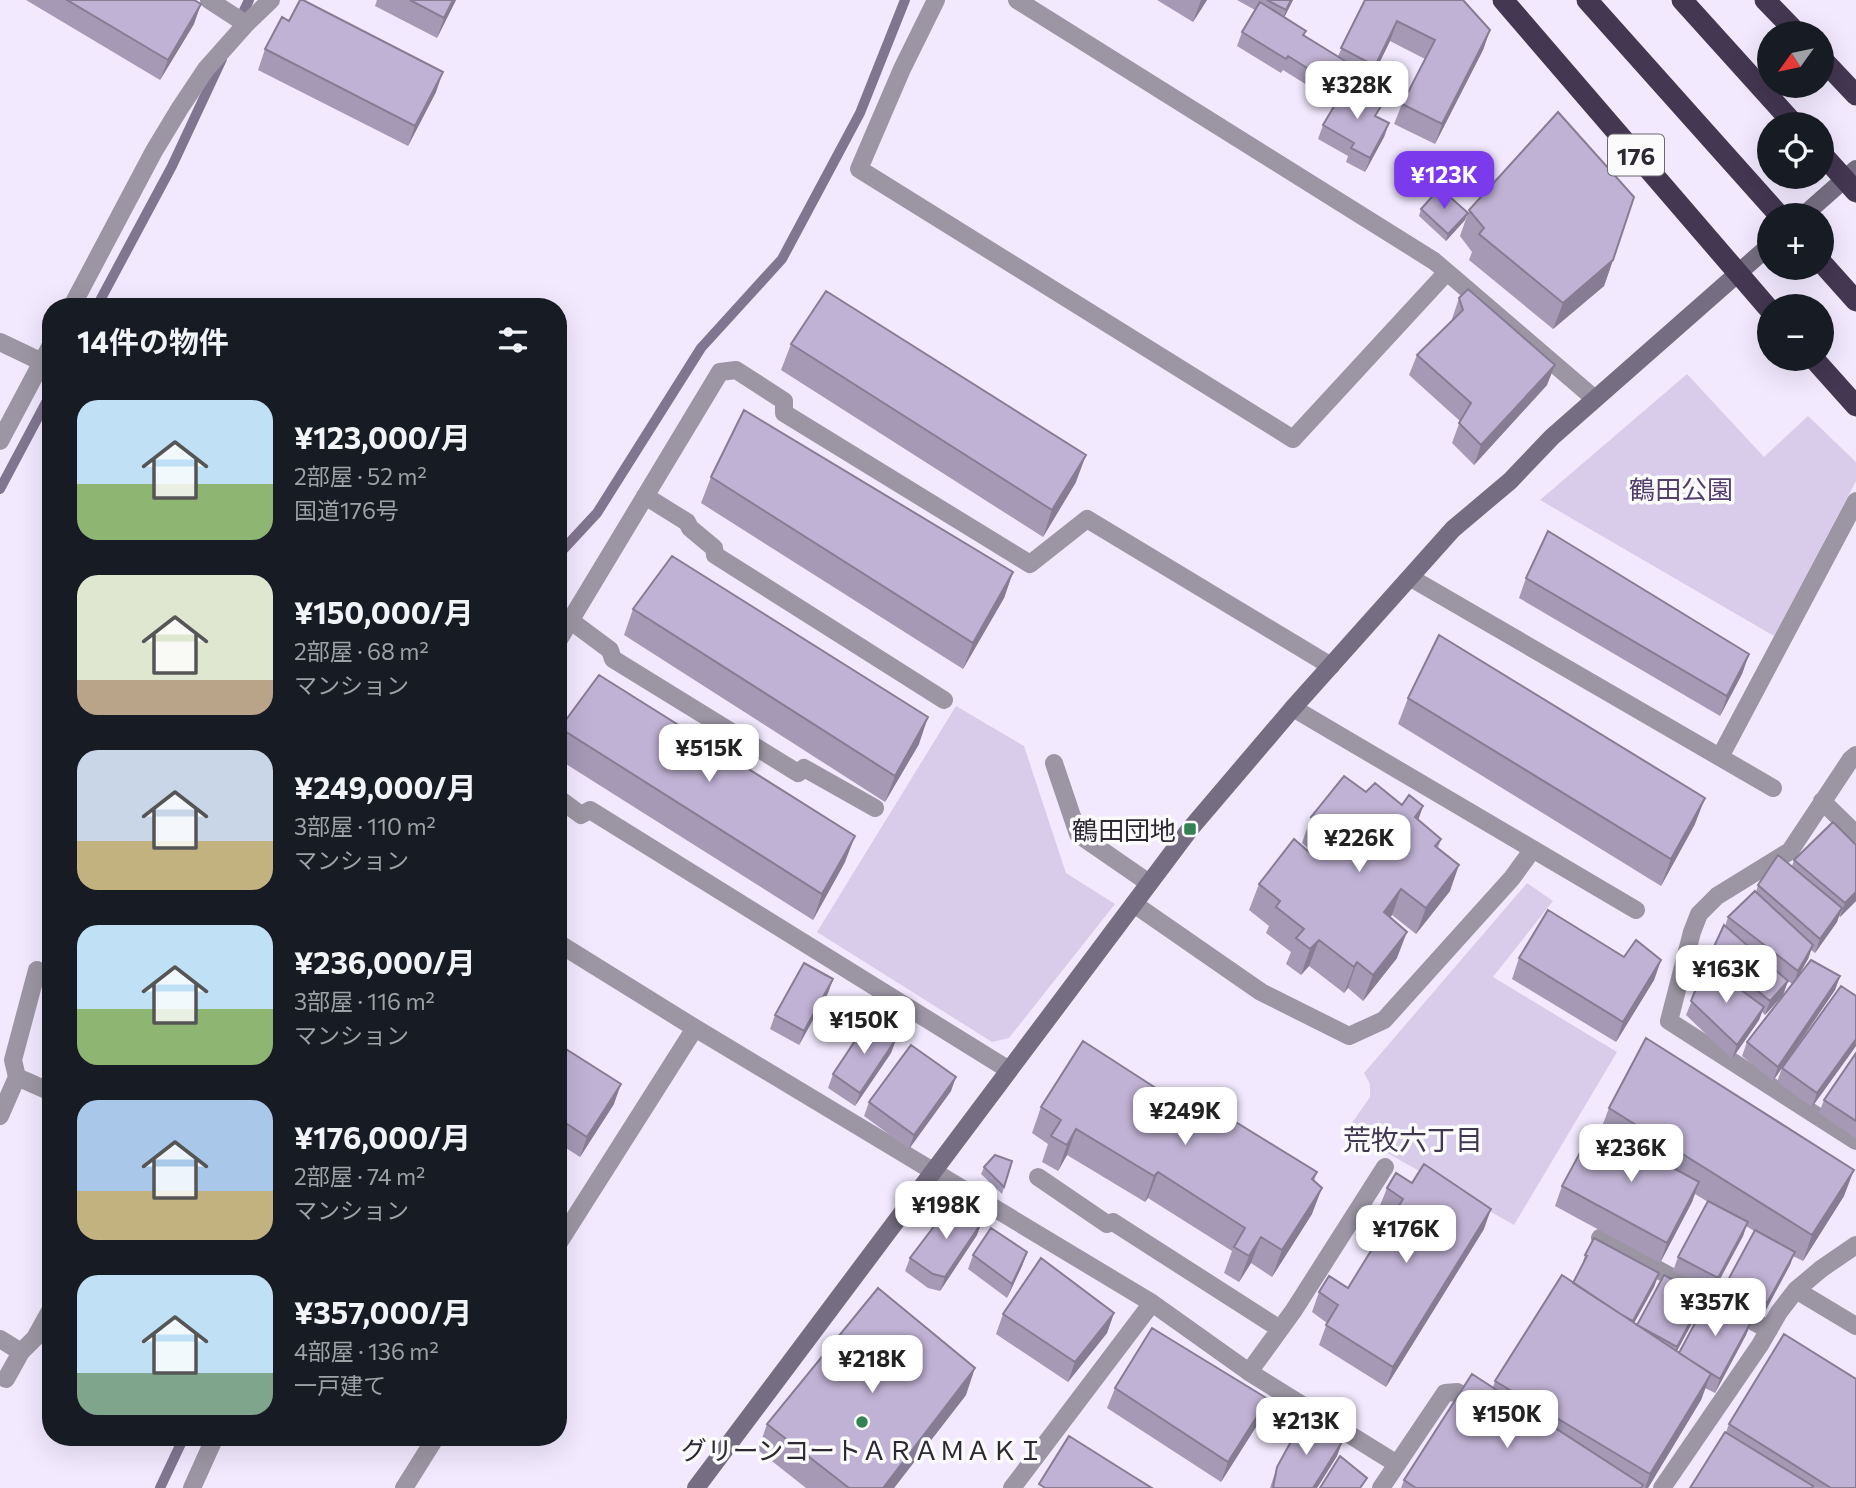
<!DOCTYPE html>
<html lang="ja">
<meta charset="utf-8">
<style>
body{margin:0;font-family:Commissioner,"Noto Sans JP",sans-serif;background:#242831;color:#f1f3f6;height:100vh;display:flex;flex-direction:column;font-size:26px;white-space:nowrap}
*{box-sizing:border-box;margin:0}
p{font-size:23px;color:#9ea1a6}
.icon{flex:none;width:38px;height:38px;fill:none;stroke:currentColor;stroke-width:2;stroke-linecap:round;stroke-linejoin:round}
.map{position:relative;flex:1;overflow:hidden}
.side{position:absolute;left:42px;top:298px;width:525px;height:1148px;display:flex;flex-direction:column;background:#171b24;border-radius:28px;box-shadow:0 7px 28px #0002}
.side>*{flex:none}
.needle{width:46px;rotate:237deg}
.buttons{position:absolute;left:1757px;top:21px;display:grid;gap:14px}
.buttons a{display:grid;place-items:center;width:77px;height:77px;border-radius:50%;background:#171b24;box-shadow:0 7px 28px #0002;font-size:35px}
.price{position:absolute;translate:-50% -60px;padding:0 16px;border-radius:14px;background:#fff;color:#222;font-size:23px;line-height:46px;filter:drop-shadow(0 2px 4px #0008)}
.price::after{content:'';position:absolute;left:50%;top:42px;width:21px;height:16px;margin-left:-10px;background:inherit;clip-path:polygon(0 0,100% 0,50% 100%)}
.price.current{background:#7c3aed;color:#fff}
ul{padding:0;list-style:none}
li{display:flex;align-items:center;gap:21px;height:175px;padding:0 35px}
li span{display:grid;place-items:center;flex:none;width:196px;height:140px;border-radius:21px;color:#555}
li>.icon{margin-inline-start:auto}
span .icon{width:84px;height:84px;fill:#fffc;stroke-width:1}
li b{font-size:30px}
h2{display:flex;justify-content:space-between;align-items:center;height:84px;padding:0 35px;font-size:30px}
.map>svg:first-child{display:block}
.green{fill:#d8ccea}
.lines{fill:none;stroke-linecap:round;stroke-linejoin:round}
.stream{stroke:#817690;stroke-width:10}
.lane{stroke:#9c96a4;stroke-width:18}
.street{stroke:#9c96a4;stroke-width:18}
.secondary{stroke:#756d81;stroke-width:18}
.highway{stroke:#433751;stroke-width:21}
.highway-bridge{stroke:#433751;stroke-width:21}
.wall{fill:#a599b6}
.shaded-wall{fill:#867d94}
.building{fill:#c0b2d4;stroke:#867d94;stroke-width:2}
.poi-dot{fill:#328253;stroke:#fbfbfb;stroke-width:2.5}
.labels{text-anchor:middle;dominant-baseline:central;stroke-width:7;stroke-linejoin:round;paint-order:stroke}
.shield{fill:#fbfbfb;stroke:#6b6770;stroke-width:2}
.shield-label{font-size:24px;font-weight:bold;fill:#2d2834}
.park-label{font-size:26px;fill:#523d6b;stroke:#fbfbfb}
.poi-label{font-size:26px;fill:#2d2834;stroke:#fbfbfb;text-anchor:end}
.neighbourhood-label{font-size:28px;fill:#423751;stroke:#fbfbfb}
</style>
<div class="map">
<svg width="1856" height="1488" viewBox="0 0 1856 1488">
<rect width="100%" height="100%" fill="#f2e9fe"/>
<path class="green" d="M1687,374L1764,457L1808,416L1856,462V481L1774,636L1540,500Z
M956,706L1024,746L1066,873L1115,904L1009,1038L992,1042L817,932Z
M1527,883L1553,901L1493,977L1617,1052L1514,1225L1347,1130L1370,1097V1084L1364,1073Z"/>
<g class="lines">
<path class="stream" d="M237,25L249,0
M97,306L172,166L222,59
M0,489L51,393
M558,555L597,513L701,348L782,259L860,113L905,0
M160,1488L184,1437"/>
<path class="lane" d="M0,342L42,362
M645,496L687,522L690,528L714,548L715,555L944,700
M1411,578L1773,788
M571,621L610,650L613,659L798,773L804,768L875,808
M558,641L720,372L736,370L784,401V413L1030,564L1087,519L1331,666
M1293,708L1636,910
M1720,757L1856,501
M1054,763L1078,834L1149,883
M558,798L581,815L590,810L1009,1070
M1134,904L1261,992L1349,1036L1384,1020L1512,878L1533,849
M1038,1177L1107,1224L1113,1222L1280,1329
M1249,1372L1294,1310L1385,1167"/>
<path class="street" d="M936,0L902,69L859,169L1293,439L1447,272L1595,399
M1017,0L1434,261L1447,272
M246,24L271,0
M72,306L154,151L180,108L206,69L246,24L209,0
M0,441L51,345
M1856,755L1851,759L1790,851L1717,896L1699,914L1692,932L1669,1021L1856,1141
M1822,801L1856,834
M558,943L695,1028L1152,1303L1249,1372L1397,1464
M17,1077L51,1092
M0,1116L17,1077L13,1060L37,970
M1600,1238L1769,1330
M558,1244L695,1028
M1796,1290L1856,1326
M0,1339L21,1352L35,1338L51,1309
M6,1379L21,1352
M192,1488L215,1437
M404,1488L436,1437
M1012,1488L1152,1303
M1381,1488L1445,1393L1457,1392L1478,1405
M1662,1488L1760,1345L1779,1312L1796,1290L1821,1269L1856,1245"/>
<path class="secondary" d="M1804,215L1856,169
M696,1488L1190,829L1293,708L1453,529L1510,481L1552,437L1769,246"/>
<path class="highway" d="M1503,0L1769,309
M1587,0L1779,215
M1682,0L1794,124
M1765,0L1797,33
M1822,59L1856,95
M1822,263L1856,301
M1814,359L1856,406"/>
<path class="highway-bridge" d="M1822,154L1856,192"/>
</g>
<path class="wall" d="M26,0H194V24L160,80Z
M377,0H456L437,38L375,6Z
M1157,0H1207L1193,22Z
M1237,0H1293L1284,17L1306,31L1304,35L1338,56L1365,0L1490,30L1483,50L1435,144L1394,124L1402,104L1425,59L1390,41L1368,86L1346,75L1331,100L1283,70L1281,73L1237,46L1242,32L1255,10Z
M265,49L436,92L408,146L258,70Z
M1377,117L1389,123L1384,137L1365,172L1346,162L1348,156L1318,139L1323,125Z
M1421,209L1465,220L1446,241L1419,216Z
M1469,210L1613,260L1604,286L1553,329L1469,260L1472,252L1460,236Z
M1459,298L1547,385L1474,465L1452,443L1460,421L1409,375L1417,355L1452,320V319Z
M791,344L1076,482L1043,537L781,370Z
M711,477L1013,572L1004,598L963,669L701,503Z
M1526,578L1749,654L1742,674L1720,716L1519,598Z
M633,609L919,744L885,802L624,635Z
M1408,698L1695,824L1661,886L1398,724Z
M560,728L845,862L813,920L558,759V732Z
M1366,792L1402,805L1423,806L1418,820L1441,839L1438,848L1450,891L1416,934L1392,915L1390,918L1397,958L1363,1001L1348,988L1344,993L1309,966L1301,975L1286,964L1291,952L1266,933L1269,926L1249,910L1259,884L1317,856L1302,843L1311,817Z
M1856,845V901L1840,917L1839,916L1837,922L1815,953L1811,950L1808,959L1798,976H1840L1835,990L1773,1081L1742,1056L1747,1042L1792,984L1787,980L1788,981L1783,995L1765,1015L1762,1012L1759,1020L1732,1059L1686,1015L1711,953L1725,926L1728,917L1756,892L1758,885L1792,866L1794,860Z
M1624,957L1661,960L1654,980L1616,1042L1512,979L1519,958Z
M833,979L828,993L799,1045L770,1029L775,1015Z
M1856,996V1046L1812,1107L1777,1082L1782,1068Z
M896,1039L891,1053L855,1106L828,1088L833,1074Z
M558,1044L614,1104L580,1157L558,1143Z
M1856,1053V1136L1855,1138L1819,1113L1824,1100Z
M951,1091L909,1149L864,1116L869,1102Z
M1179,1103L1317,1172L1314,1181L1312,1214L1272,1277L1251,1263L1239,1282L1224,1273L1232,1251L1148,1198L1145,1202L1067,1155L1058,1171L1042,1162L1048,1144L1032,1133L1041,1107Z
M1609,1108L1844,1196L1803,1261L1793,1256L1790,1265L1762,1317L1722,1296L1727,1282L1754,1231L1746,1226L1743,1236L1713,1292L1673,1271L1678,1257L1708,1202L1695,1194L1692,1202L1660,1263L1555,1206L1562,1186L1601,1129Z
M1012,1161L1002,1194L981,1174L984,1167Z
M1387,1188L1484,1229L1386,1387L1319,1345L1327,1323L1312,1312L1319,1292L1348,1288L1392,1217L1379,1208Z
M977,1235L940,1291L928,1288L905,1271L910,1258Z
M1027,1252L1022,1266L1007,1298L968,1269L973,1255Z
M1585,1255L1659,1273L1654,1287L1634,1323L1637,1325L1699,1310L1677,1351L1679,1353L1751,1322L1746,1335L1715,1393L1705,1388L1701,1400L1648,1488H1401L1404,1480L1493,1387L1495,1381L1573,1283L1581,1269Z
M1114,1313L1107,1333L1068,1382L996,1334L1003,1314Z
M1115,1388L1268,1399L1261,1419L1221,1482L1107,1408Z
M966,1395L894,1488H806L758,1450L767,1424Z
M1729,1424L1856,1488H1690L1726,1432Z
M1342,1442L1337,1456L1317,1488H1270L1277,1467Z"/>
<path class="shaded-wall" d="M453,0H456L437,38L444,18Z
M1201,0H1207L1193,22Z
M1291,0H1293L1281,24L1286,10Z
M201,4L194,24L160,80L168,60Z
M1397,21L1390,41L1368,86L1375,66Z
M1490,30L1483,50L1435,144L1442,124Z
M1350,64L1345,77L1331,100L1336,86Z
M443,72L436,92L408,146L415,126Z
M1389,123L1384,137L1365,172L1370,158Z
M1468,213L1465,220L1446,241L1448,234Z
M1613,260L1604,286L1553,329L1563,303Z
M1555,365L1547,385L1474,465L1481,445Z
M1086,455L1076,482L1043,537L1052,510Z
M1013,572L1004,598L963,669L973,643Z
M1749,654L1742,674L1720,716L1727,696Z
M928,717L919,744L885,802L895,776Z
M1705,798L1695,824L1661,886L1671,859Z
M1423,806L1414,832L1415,817Z
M855,836L845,862L813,920L822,894Z
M1459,865L1450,891L1416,934L1426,908Z
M1401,889L1392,915L1374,939L1384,912Z
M1856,892V901L1840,917L1845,903Z
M1842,908L1837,922L1815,953L1820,939Z
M1407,932L1397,958L1363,1001L1373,975Z
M1319,940L1309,966L1301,975L1310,949Z
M1813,945L1808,959L1793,985L1798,971Z
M1661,960L1654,980L1616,1042L1623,1022Z
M1357,962L1348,988L1344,993L1354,967Z
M1840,976L1835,990L1773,1081L1778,1067Z
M833,979L828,993L799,1045L804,1031Z
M1788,981L1783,995L1765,1015L1770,1001Z
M1764,1007L1759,1020L1732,1059L1737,1045Z
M896,1039L891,1053L855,1106L860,1093Z
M1856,1039V1046L1812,1107L1817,1093Z
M956,1077L951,1091L909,1149L914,1135Z
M621,1084L614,1104L580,1157L587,1137Z
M1076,1129L1067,1155L1058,1171L1067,1145Z
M1854,1170L1844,1196L1803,1261L1812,1235Z
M1158,1172L1148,1198L1145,1202L1154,1176Z
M1699,1182L1692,1202L1660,1263L1667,1243Z
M1322,1188L1312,1214L1272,1277L1282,1250Z
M1491,1209L1484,1229L1386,1387L1393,1367Z
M982,1222L977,1235L940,1291L945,1277Z
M1748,1222L1743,1236L1713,1292L1718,1278Z
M1261,1237L1251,1263L1239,1282L1249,1256Z
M1027,1252L1022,1266L1007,1298L1012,1284Z
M1795,1252L1790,1265L1762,1317L1767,1303Z
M1659,1273L1654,1287L1628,1334L1633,1321Z
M1704,1296L1699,1310L1672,1360L1677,1347Z
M1114,1313L1107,1333L1068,1382L1075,1362Z
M1751,1322L1746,1335L1715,1393L1720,1379Z
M975,1368L966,1395L894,1488H883Z
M1711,1374L1701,1400L1648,1488H1645L1650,1474Z
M1268,1399L1261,1419L1221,1482L1228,1462Z
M1342,1442L1337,1456L1317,1488H1313Z"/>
<path class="building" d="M67,0H194L201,4L168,60Z
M300,0H303L443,72L415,126L265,49L282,17L289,21Z
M410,0H453L444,18Z
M1267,0H1291L1286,10Z
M1365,0H1463L1490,30L1442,124L1402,104L1435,40L1397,21L1375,66L1341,48Z
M1260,2L1306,31L1303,35L1350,64L1336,86L1288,56L1286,59L1242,32Z
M1346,86L1381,106L1375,116L1389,123L1370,158L1351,148L1354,143L1323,125Z
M1558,112L1634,197L1613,260L1563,303L1479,234L1484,228L1469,210Z
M1440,188L1468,213L1448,234L1421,209Z
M1468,289L1555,365L1481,445L1459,423L1471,403L1417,355L1463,310L1459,298Z
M826,291L1086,455L1052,510L791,344Z
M744,410L1013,572L973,643L711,477Z
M1548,531L1749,654L1727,696L1526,578Z
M672,556L928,717L895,776L633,609Z
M1439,635L1705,798L1671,859L1408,698Z
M599,675L855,836L822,894L560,728Z
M1344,776L1366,792L1375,783L1402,805L1409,795L1423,806L1415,817L1441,839L1435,846L1459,865L1426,908L1401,889L1384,912L1407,932L1373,975L1357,962L1354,967L1319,940L1310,949L1296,938L1304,929L1276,907L1280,901L1259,884L1294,839L1316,858L1334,836L1311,817Z
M1833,822L1856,845V892L1845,903L1794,860Z
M1778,855L1842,908L1820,939L1758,885Z
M1755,891L1813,945L1798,971L1728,917Z
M1548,910L1624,957L1636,940L1661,960L1623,1022L1519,958Z
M1724,925L1788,981L1770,1001L1711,953Z
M1811,960L1840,976L1778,1067L1747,1042Z
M804,963L833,979L804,1031L775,1015Z
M1706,964L1764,1007L1737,1045L1691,1001Z
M1841,986L1856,996V1039L1817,1093L1782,1068Z
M869,1020L896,1039L860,1093L833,1074Z
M1646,1038L1854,1170L1812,1235L1609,1108Z
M1083,1041L1179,1103L1187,1092L1317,1172L1312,1179L1322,1188L1282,1250L1261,1237L1249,1256L1234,1247L1245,1228L1158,1172L1154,1176L1076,1129L1067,1145L1051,1136L1061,1120L1041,1107Z
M558,1044L621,1084L587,1137L558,1118Z
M911,1045L956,1077L914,1135L869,1102Z
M1856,1053V1121L1824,1100Z
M1595,1125L1699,1182L1667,1243L1562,1186Z
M995,1155L1012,1161L1004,1187L984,1167Z
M1424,1164L1491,1209L1393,1367L1326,1325L1338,1305L1319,1292L1329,1276L1348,1288L1403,1199L1387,1188L1396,1173L1412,1183Z
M1708,1201L1748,1222L1718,1278L1678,1257Z
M951,1204L982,1222L945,1277L933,1274L910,1258Z
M991,1228L1027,1252L1012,1284L973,1255Z
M1755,1230L1795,1252L1767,1303L1727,1282Z
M1594,1238L1659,1273L1633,1321L1619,1313L1573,1283L1587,1256L1585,1255Z
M1041,1258L1114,1313L1075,1362L1003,1314Z
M1562,1275L1711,1374L1650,1474L1495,1381Z
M1664,1275L1704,1296L1677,1347L1637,1325Z
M878,1288L975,1368L883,1488H849L767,1424Z
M1708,1299L1751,1322L1720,1379L1679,1353Z
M1152,1328L1268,1399L1228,1462L1115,1388Z
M1784,1334L1856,1379V1488H1831L1729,1424Z
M1472,1374L1643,1485L1641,1488H1416L1404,1480Z
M1305,1416L1342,1442L1313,1488H1273L1277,1467Z
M1725,1432L1813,1486L1812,1488H1690Z
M1069,1436L1131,1475L1152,1488H1045L1039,1484Z
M1340,1456L1367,1478L1360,1488H1320Z"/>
<g class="poi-dot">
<rect x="1183" y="822" width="14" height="14" rx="3.5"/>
<circle cx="862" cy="1422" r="7"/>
</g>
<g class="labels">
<rect class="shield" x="1608" y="134.5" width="56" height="41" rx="5"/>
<g class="shield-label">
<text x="1636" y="155">176</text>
</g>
<g class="park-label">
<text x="1681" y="488">鶴田公園</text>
</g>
<g class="poi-label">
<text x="1176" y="829">鶴田団地</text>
<text x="862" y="1449" text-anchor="middle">グリーンコートＡＲＡＭＡＫＩ</text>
</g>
<g class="neighbourhood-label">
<text x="1413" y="1139">荒牧六丁目</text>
</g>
</g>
</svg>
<div class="buttons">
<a><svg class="needle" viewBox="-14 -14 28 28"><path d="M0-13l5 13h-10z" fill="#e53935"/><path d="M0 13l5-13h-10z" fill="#9ea1a6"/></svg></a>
<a><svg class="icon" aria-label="locate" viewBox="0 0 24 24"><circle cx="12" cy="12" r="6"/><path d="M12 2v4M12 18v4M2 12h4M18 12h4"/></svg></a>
<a>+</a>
<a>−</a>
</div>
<b class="price" style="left:1357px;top:121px">¥328K</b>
<b class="price current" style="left:1444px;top:211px">¥123K</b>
<b class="price" style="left:709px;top:784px">¥515K</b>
<b class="price" style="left:1359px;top:874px">¥226K</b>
<b class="price" style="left:1726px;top:1005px">¥163K</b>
<b class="price" style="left:864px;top:1056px">¥150K</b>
<b class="price" style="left:1185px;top:1147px">¥249K</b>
<b class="price" style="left:1631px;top:1184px">¥236K</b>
<b class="price" style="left:946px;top:1241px">¥198K</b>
<b class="price" style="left:1406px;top:1265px">¥176K</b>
<b class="price" style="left:1715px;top:1338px">¥357K</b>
<b class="price" style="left:872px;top:1395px">¥218K</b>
<b class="price" style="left:1507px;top:1450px">¥150K</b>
<b class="price" style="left:1306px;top:1457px">¥213K</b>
<section class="side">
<h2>14件の物件<svg class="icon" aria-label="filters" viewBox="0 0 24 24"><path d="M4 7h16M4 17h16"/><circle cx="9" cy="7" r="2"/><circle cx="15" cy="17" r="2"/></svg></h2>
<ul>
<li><span style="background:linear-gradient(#bfe0f5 60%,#8fb573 0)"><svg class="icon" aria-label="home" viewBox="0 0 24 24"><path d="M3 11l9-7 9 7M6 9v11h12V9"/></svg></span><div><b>¥123,000/月</b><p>2部屋 · 52 m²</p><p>国道176号</p></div></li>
<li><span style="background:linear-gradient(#dfe7d0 75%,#b9a48a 0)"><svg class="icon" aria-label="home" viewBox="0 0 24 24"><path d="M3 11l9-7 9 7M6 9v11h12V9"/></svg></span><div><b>¥150,000/月</b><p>2部屋 · 68 m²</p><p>マンション</p></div></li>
<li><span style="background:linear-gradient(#c9d6e8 65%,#c2b280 0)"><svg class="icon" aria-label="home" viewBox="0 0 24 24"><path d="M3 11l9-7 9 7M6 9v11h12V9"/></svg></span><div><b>¥249,000/月</b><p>3部屋 · 110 m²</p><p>マンション</p></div></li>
<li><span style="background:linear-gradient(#bfe0f5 60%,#8fb573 0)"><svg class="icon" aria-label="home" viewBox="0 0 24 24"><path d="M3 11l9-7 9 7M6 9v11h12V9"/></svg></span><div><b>¥236,000/月</b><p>3部屋 · 116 m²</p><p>マンション</p></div></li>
<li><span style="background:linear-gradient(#a9c7e8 65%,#c2b280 0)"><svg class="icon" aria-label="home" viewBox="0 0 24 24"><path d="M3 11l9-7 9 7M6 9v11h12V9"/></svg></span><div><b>¥176,000/月</b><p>2部屋 · 74 m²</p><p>マンション</p></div></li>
<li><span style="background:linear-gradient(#bfe0f5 70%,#7fa58c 0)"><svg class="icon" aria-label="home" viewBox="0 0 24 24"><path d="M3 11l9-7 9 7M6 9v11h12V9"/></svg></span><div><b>¥357,000/月</b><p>4部屋 · 136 m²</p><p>一戸建て</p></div></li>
</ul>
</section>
</div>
